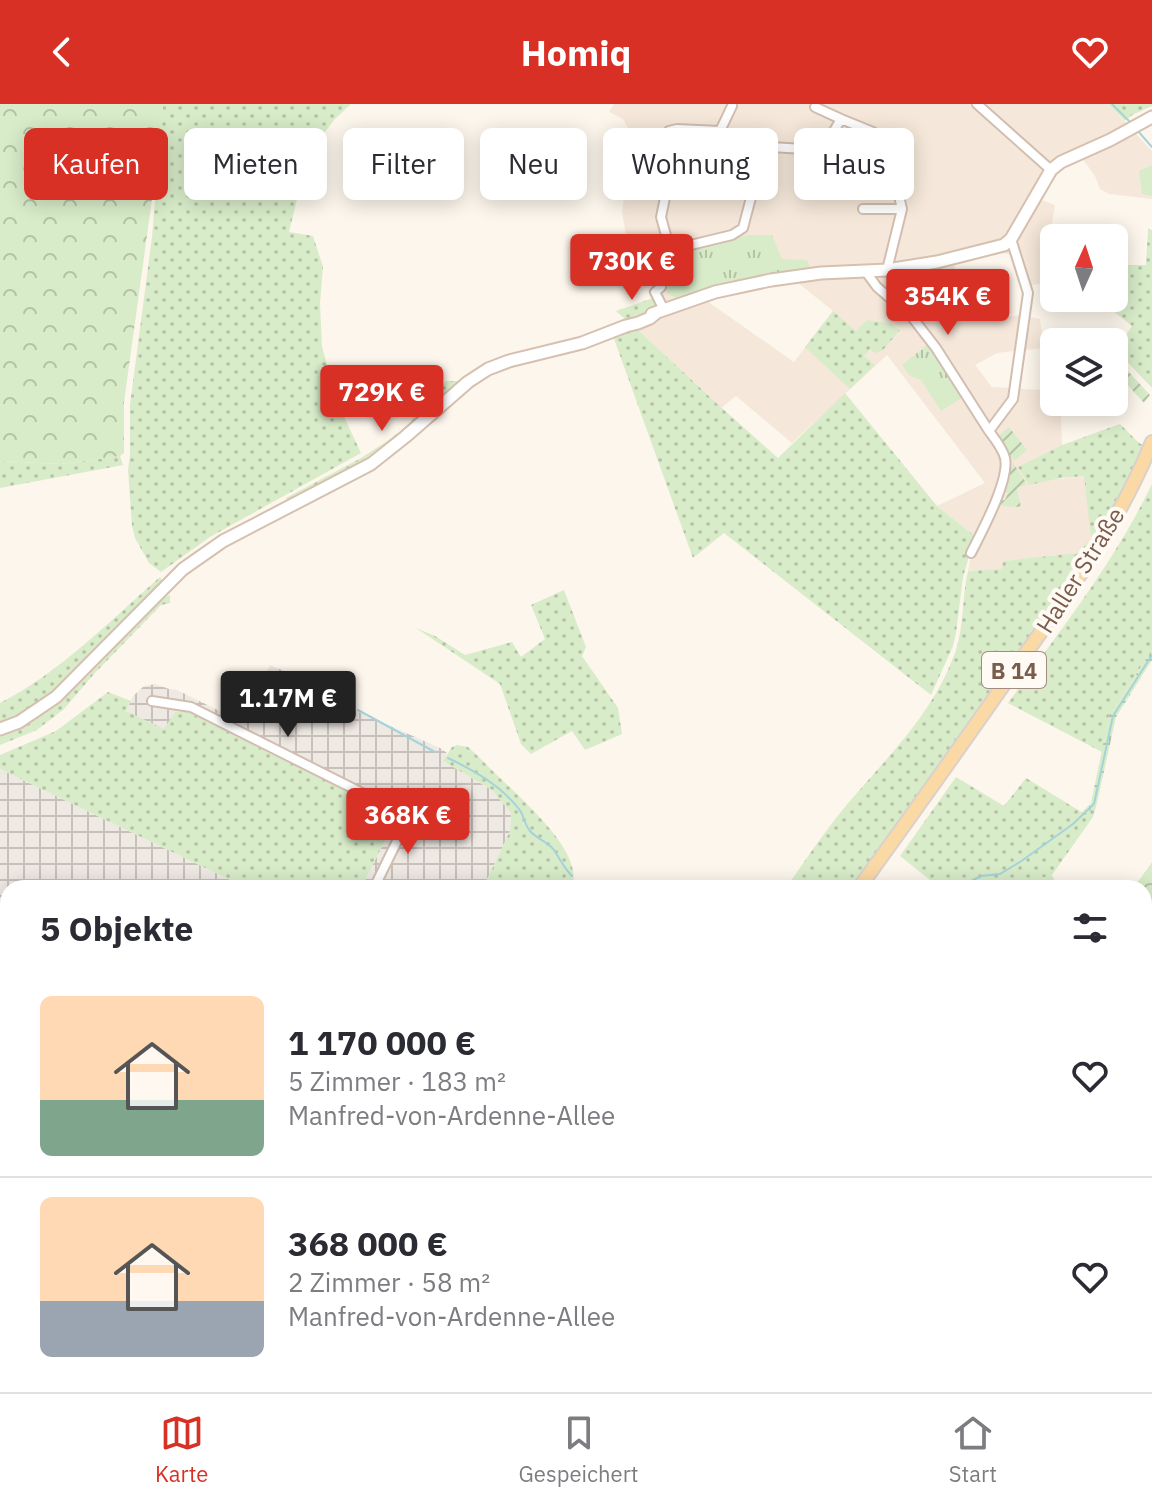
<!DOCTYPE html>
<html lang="de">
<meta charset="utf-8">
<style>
body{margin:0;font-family:"IBM Plex Sans",sans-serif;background:#f2f2f3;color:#2b2b33;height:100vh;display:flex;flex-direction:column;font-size:30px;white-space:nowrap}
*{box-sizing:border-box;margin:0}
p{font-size:26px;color:#7c7c81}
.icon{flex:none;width:44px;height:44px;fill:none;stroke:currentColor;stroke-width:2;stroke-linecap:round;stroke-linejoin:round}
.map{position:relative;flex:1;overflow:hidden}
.panel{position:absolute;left:0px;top:776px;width:1152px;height:512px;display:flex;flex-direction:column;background:#fff;border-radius:24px 24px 0 0;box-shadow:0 4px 20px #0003}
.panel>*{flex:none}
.guide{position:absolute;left:24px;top:24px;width:1104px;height:72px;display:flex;gap:16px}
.needle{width:52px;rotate:3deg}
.buttons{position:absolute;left:1040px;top:120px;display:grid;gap:16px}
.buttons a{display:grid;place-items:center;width:88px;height:88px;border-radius:12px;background:#fff;box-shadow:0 4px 20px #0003;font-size:40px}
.price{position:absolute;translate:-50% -68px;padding:0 18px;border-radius:8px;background:#d93025;color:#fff;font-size:26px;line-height:52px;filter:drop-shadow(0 2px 4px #0008)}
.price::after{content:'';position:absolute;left:50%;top:48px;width:24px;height:18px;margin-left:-12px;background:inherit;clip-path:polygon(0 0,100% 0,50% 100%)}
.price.on{background:#222;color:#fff}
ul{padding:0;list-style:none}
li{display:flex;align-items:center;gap:24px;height:200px;padding:0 40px}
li+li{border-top:2px solid #e1e1e2}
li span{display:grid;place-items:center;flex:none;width:224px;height:160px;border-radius:12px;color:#555}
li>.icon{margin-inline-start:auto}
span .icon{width:96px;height:96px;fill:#fffc;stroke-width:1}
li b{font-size:34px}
h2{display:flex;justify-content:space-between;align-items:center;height:96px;padding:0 40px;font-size:34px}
.pill{padding:0 28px;border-radius:12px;background:#fff;box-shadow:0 4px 20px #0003;font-size:28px;line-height:72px}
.pill.on{background:#d93025;color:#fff}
header{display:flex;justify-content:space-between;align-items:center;height:104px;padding:0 40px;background:#d93025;color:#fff;font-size:36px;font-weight:700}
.tab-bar{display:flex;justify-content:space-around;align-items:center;height:112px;border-top:2px solid #e1e1e2;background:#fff;font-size:22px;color:#7c7c81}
.tab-bar a{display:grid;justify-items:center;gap:4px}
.tab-bar .on{color:#d93025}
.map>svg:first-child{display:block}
.residential{fill:#f5e8da;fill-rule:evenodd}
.commercial{fill:#fde8e0}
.industrial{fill:url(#industrial-grid)}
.grass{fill:url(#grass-dots)}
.forest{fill:url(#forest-crowns)}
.wetland{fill:url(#wetland-marsh)}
.park{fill:url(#park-tufts)}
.garden{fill:url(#garden-furrows)}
.pitch{fill:#d8ecc9}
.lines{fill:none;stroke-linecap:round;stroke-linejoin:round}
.stream{stroke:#a5d3da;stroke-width:2}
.street-casing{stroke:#d1beb0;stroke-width:12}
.secondary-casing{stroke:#d6c0b0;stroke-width:15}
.primary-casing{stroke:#dad1cd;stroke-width:16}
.street{stroke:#fff;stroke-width:8}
.secondary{stroke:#fff;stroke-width:11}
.primary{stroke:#fbd9a5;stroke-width:12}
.labels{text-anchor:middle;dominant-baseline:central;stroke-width:8;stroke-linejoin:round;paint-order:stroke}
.shield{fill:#fffaf3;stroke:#a28b7f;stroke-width:2}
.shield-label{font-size:22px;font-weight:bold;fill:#7a5c4d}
.street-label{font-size:24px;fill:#7a5c4d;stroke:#fffaf3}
</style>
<header><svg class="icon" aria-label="back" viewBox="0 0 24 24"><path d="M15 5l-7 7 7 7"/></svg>Homiq<svg class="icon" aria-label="heart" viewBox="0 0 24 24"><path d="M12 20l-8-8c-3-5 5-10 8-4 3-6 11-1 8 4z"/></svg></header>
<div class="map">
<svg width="1152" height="1288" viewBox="0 0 1152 1288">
<defs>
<pattern id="industrial-grid" width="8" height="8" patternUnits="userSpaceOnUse" patternTransform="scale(2)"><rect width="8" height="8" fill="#efe9e4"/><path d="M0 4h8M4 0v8" fill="none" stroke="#c7c0bb"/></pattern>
<pattern id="grass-dots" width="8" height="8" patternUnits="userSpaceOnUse" patternTransform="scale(2)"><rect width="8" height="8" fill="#d8ecc9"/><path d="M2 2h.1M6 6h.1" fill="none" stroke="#b4c2a5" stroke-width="1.8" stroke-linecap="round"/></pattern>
<pattern id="forest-crowns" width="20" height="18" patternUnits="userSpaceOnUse" patternTransform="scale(2)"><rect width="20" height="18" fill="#d8ecc9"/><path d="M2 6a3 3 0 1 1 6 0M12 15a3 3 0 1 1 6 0" fill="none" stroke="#b4c2a5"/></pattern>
<pattern id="wetland-marsh" width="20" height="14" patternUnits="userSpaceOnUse" patternTransform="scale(2)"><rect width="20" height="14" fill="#d8ecc9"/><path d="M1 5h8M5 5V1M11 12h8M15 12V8" fill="none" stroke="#b4c2a5"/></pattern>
<pattern id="park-tufts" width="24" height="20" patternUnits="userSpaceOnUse" patternTransform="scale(2)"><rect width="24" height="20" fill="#d8ecc9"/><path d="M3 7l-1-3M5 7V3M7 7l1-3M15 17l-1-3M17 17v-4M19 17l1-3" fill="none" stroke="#b4c2a5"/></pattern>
<pattern id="garden-furrows" width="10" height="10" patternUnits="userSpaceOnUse" patternTransform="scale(2)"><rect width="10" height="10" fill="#d8ecc9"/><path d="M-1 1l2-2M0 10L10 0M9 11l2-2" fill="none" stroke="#b4c2a5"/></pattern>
</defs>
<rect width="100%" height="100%" fill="#fdf6ec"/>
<path class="residential" d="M614,0H1108L1152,47V95L1109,90L1100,85L1095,72L1082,54L1068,60L1058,68L1041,96L1055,101L1052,119L1057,134H1054V177L1052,179L1020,182L1012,151L1003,149L980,153L954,161L961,184L981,216L1021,211L1040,215L1044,244L997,249L975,261L992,283L1042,286L1061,311L1062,341L1019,363L1059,375L1085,372L1091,435L1078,449L1004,457L1003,465L968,467L975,432L937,402L985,379L887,251L792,339L736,292L721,304L636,224L662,211L657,201L660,186L644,173L637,164L628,143L622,108L631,39L629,26L623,15L609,8ZM797,178L833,207L794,258L707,197L752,185Z"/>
<path class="commercial" d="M369,1280H644L641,1287L630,1283L627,1288H361Z"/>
<path class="industrial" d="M270,561L300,574L352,605L440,644L447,649L443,657L492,686L511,709L510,727L483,784H361L393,721L389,710L384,706L188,608L163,626L126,607L133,592L144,582L155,580L169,585L177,586L244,619Z
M0,665L247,784H8V1280H304L295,1288H0Z"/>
<path class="grass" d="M163,0H351L335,15L308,50L289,128L313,132L323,163L320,199L322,243L339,302L361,349L210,433L161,468L149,459L135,434L132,422L128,366L130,351V301L152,133Z
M1108,0H1152V2L1132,11L1125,17Z
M849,21L864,27L841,74L819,68C824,50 834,32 849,21Z
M1148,125L1152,126V284L1116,246L1132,222L1097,194H1114V165L1118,161H1146Z
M653,194L657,198C652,208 637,210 626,216L616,207Z
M833,207L856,227L867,216L888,219L900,226L882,247L875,249L870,245L864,252L875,261L850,285L805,243Z
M636,224L714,297L778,354L845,289L937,402L975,432L963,473L956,529L953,542L931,591L724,429L693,454L613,232Z
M446,277H462L383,348L289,400L286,394L361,354L387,337L407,322Z
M1120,320L1139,339L1145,342L1100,433L858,776L852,784H786C802,761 818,737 836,714C880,659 932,615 956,546C964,521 962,493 968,467L1002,465L1003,457L1077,449L1091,435L1084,372L1061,374L1029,381L1018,363L1062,341Z
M120,352L123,361L0,384V357L61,360Z
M1152,380V546L1109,612L1102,648L1008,599C1059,528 1114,459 1152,380Z
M160,473L163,478L47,595L0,622V599C58,570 111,516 160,473Z
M564,486L586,543L582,552L618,604L622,630L585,646L572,627L531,650L521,640L500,580L416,524L435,532L465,551L512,538L521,553L545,535L531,501Z
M170,491V499L161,501L94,570L64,605L37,626L0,641V629L30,616L161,492L164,494Z
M108,588L131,597L126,607L164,625L175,608H188L384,706L391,714L393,721L361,784H247L0,665V651L56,627Z
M457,641L468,643L480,654C506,682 559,724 571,759C574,768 574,775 573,784H483L510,727L511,709L492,686L443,657L452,643Z
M956,673L1004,702L1026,674L1083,709V713L1097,699L1093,713L1052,771L1038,775H1002L973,784H940L900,752Z
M304,1280H346L338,1288H295Z
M644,1280H775L774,1282L782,1288H627L630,1283L641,1287Z"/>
<path class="forest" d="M0,0H163L157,84L153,88L124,298V349L120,352L61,360L0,357Z
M1152,758V1288H1088L1078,1280H1144V784H1129L1135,782Z
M1052,771L1058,784H973L1002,775H1038Z"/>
<path class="wetland" d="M1152,546V556L1116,613L1097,699L1083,713L1079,711L1091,699L1109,612Z"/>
<path class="park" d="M748,131H772L782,155L807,156L810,163C764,170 720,181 676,194L667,189L675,148Z
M928,240L935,247L965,292L941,307L921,276L910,272L902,261Z"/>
<path class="garden" d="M1126,265L1150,291L1144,299L1125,278L1119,282L1114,277Z
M1009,323L1027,346L1014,357L998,332Z
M1013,359L1027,380L1017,384L1021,403L1002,402L998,399V397L1005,396L1008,389L1003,388Z"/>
<path class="pitch" d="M1152,61V92L1142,90L1139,67Z"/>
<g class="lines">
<path class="stream" d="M1112,0L1131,19
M1138,27L1152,43
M358,606L435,648
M448,654C475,667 500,681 519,705C524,711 524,720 530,727C537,735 548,738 554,746C560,755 564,764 572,772
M584,778L590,784
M962,784L964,781L981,772L1000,770L1020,758L1073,720L1094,700L1113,612L1152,551
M645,1288L649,1280"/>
<defs>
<path id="street" d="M977,0L1051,66
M841,15L873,28
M754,42L804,45L821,49L841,15L815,3
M863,105H902
M670,146L732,131L743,124L753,86L757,82L754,42L720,27
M887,166L902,105L899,92L902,75L907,63
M866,168L877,183L912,213L936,244L989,327
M664,206L655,188L661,183L670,146L661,113L667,84L672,75L667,36L669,27L677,25L720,27L732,2
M971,449C981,429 1010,376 1005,354C1003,345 995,335 989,327L1013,295L1028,189L1011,135
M152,597L191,603L392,704L399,714L401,729L374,784
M0,1149L8,1153
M119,1288L123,1280"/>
<path id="secondary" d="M652,210L715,188L771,176L821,169L887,166L937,158L1004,141L1011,135L1051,66L1061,58L1110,36L1152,13
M0,625L19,618L56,593L183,465L223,437L371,360L405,333L468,278L488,265L509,257L582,239L626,222L638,219L650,214L656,209
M581,1288L584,1280"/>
<path id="primary" d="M859,784C911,712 963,639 1014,566C1065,494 1119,420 1152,338
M347,1288L355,1280"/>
</defs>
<use href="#street" class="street-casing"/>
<use href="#secondary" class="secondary-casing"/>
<use href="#primary" class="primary-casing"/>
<use href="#street" class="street"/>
<use href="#secondary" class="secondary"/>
<use href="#primary" class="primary"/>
</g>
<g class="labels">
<rect class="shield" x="982" y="548" width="64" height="36" rx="6"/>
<g class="shield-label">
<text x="1014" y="566">B 14</text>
</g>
<g class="street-label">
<text transform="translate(1080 466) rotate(-58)">Haller Straße</text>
</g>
</g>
</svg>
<div class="buttons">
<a><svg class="needle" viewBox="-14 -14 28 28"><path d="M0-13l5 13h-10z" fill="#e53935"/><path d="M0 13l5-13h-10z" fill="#7c7c81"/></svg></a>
<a><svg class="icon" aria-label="layers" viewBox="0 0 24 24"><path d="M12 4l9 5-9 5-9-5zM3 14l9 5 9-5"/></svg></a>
</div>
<b class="price" style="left:632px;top:198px">730K €</b>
<b class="price" style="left:948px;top:233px">354K €</b>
<b class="price" style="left:382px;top:329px">729K €</b>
<b class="price on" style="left:288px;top:635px">1.17M €</b>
<b class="price" style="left:408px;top:752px">368K €</b>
<div class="guide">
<a class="pill on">Kaufen</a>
<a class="pill">Mieten</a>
<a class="pill">Filter</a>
<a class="pill">Neu</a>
<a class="pill">Wohnung</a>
<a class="pill">Haus</a>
</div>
<section class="panel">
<h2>5 Objekte<svg class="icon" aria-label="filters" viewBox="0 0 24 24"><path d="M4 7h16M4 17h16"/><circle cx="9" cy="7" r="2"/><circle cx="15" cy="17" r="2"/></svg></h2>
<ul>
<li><span style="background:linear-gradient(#ffd9b3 65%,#7fa58c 0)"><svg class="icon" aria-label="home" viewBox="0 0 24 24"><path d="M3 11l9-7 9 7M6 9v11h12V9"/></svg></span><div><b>1 170 000 €</b><p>5 Zimmer · 183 m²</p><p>Manfred-von-Ardenne-Allee</p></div><svg class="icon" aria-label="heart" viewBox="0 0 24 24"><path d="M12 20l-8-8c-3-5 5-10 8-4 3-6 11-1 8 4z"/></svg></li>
<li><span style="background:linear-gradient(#ffd9b3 65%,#9aa5b1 0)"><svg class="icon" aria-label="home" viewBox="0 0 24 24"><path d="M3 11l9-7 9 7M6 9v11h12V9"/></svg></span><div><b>368 000 €</b><p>2 Zimmer · 58 m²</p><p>Manfred-von-Ardenne-Allee</p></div><svg class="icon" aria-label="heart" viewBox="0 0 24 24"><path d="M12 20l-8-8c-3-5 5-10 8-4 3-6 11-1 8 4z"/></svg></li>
</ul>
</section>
</div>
<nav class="tab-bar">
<a class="on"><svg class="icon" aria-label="map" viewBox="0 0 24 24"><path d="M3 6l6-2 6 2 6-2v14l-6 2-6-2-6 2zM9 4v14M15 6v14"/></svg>Karte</a>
<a><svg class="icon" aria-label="saved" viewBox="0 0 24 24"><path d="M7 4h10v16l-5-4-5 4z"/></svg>Gespeichert</a>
<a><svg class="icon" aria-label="home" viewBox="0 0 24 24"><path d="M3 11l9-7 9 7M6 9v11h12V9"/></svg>Start</a>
</nav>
